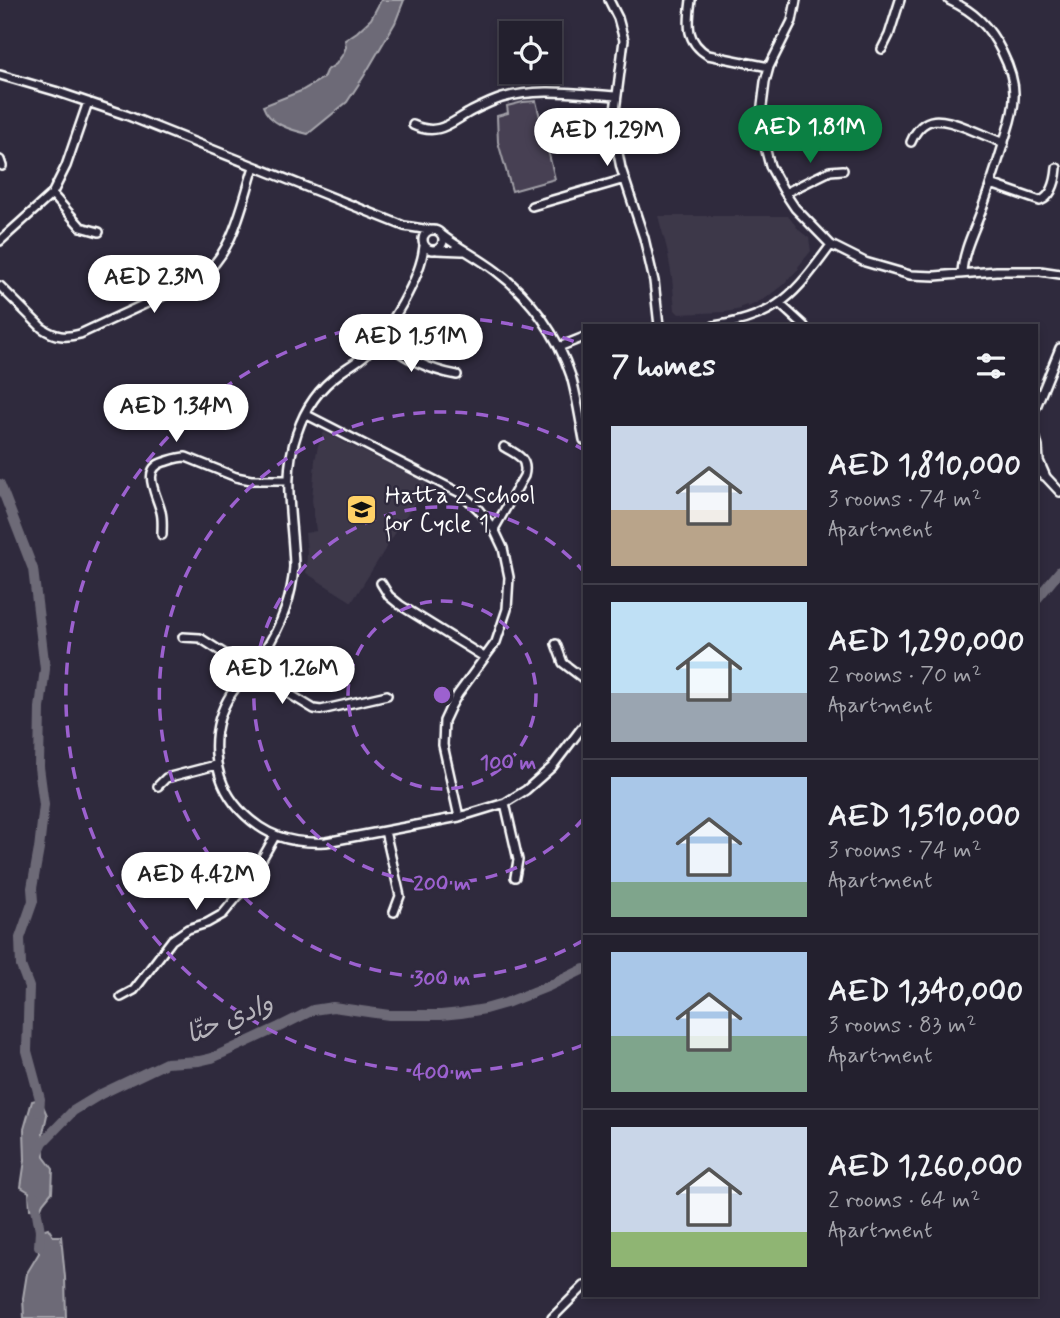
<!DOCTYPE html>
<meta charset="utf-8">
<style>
body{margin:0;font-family:Mynerve,"Playpen Sans Arabic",sans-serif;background:#2f2d3a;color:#f1f3f6;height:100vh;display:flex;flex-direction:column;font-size:26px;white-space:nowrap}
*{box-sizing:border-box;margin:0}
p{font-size:23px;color:#a3a3aa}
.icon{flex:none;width:38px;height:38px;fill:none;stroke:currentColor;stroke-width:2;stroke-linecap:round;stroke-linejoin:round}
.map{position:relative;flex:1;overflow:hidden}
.sheet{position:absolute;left:583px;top:324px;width:455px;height:973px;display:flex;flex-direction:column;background:#23202e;border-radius:0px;box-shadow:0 4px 10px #0003,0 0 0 2px #403e4a}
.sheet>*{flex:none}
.controls{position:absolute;left:499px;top:21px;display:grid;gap:14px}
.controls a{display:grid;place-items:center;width:63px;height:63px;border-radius:0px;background:#23202e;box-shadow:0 4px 10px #0003,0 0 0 2px #403e4a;font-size:35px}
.price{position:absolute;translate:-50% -60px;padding:0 16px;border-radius:24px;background:#fff;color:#222;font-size:23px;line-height:46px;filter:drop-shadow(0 2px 4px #0008)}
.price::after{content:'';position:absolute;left:50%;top:42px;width:21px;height:16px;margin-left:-10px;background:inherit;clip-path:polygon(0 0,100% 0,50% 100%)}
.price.current{background:#0b8043;color:#fff}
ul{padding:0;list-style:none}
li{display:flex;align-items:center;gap:21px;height:175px;padding:0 28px}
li+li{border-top:2px solid #403e4a}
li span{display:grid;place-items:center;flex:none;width:196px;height:140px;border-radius:0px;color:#555}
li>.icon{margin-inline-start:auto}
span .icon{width:84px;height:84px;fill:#fffc;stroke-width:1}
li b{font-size:30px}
h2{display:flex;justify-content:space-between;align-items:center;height:84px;padding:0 28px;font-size:30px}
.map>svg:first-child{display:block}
.built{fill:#3c3749}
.green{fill:#464152;stroke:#a2a0a8;stroke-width:2}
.water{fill:#6d6a77;stroke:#a7a6ad;stroke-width:2}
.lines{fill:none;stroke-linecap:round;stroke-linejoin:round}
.river{stroke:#6d6a77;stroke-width:10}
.minor-casing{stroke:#fff;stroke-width:12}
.minor{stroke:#2f2a3d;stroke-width:7}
.ring{fill:none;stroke:#9c61cf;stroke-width:3.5;stroke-dasharray:12 9}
.labels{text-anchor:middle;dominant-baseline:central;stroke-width:5;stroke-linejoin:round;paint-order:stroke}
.poi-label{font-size:24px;fill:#fff;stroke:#2f2a3d;text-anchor:start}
.water-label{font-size:26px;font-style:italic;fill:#b6b4bb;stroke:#2f2a3d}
.centre{fill:#9c61cf;stroke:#2f2a3d;stroke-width:3.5}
.ring-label{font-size:21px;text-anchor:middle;font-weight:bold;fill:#9c61cf;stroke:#2f2a3d;stroke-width:5;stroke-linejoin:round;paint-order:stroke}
</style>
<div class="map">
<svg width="1060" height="1318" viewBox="0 0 1060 1318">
<rect width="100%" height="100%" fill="#2f2a3d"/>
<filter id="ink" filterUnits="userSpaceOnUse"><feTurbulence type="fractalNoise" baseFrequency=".0143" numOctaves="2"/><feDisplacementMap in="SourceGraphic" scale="14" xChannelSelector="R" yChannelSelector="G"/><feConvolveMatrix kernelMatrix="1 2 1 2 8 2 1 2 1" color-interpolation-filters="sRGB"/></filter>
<g filter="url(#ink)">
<path class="built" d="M658,216H788L800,231L809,238L811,251L798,267L799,269L789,278L784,284L766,298L748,307L747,305L741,307V309L726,312L679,314L675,310L672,278L667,249Z
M324,432L427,483L352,602L306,573L307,552L305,533L316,531L312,500L315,460L318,446Z"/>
<path class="green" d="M536,101L555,179L512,191L498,142L497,116L508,113L507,106L523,102Z"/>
<path class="water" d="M381,0H404L395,23L364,76L347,102L308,134C291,130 269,124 263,106L301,91L323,78L326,71L336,64L343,54L346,47L345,40L357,32L371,19Z
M40,1099L47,1115L43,1133L44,1157L53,1169L52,1192L43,1203L40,1210L30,1209L29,1192L21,1187L25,1160L24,1129L32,1101Z
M48,1228L53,1236H61L65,1277L66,1318H24L23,1298L27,1273L39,1253L36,1232Z"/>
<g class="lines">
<path class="river" d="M0,484L33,569L45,669L40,708L39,767L44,805L39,849L32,888L33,901L20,938L21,966L29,987L27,1051L40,1099L39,1112
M1036,600L1060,571
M38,1153L43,1142L73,1111L101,1094L166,1063L199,1061L212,1058L279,1027L313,1010L333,1007L389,1015H441L461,1013L485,1009L506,1003L549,986L584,969
M34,1196L40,1231L39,1246"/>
<defs>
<path id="minor" d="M609,0L618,18L624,40L615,111L618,153L621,168L644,238L654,281L659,326
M691,0C688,24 685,41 708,55L769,67
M796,0L792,21L769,67L765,82L761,114L765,147L770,166L785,193L795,208L831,245L865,262L910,275L935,276L996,271H1040L1060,274
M949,0C975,12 989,26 1002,52C1009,66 1015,82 1014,98C1014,114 1007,130 1003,145C995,171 987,197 977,222C970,239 963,255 962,273
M882,49L889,35L900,0
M0,75L55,91L126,115L404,226L430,230
M413,125C439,137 451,122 472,111C482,106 492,101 502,98C539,87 579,94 616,96
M911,142C923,113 942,118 967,128C979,133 991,138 1004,143
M0,160L2,166
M991,184L1040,201C1053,196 1056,180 1057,168
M785,193L830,171L843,170
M52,194L81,227L99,232
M532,206L625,179
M423 240a10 10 0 1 1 20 0a10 10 0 1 1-20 0Z
M442,235C459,248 479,258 496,271C531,297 558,336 571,376C577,397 580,419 584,440
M0,241L52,194L66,166L88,102
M424,246C421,278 389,331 366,354C359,361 349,366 340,373C319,388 305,408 297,433C281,478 293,520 294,567C292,597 281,626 264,652C254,667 241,679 231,694C208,730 211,778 239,809C264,836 290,844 326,842L459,817L505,803L526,790L552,767L584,725
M437,250L462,251
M0,286L42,328C55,337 66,338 80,334L199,279C234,252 241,207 254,167
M780,304L804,326
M714,326C778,317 795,294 831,245
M381,339C402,356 429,370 457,375
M559,347L584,337
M1036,407L1060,348
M305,414L462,494L478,509L494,529L503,548L509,577L507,609L496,642L458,694L451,706L444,721L443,745L459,817
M1036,439L1038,447L1039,461L1046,477
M1036,471L1046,477L1060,492
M494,529L524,476C529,459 517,454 504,447
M162,535C162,527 163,519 161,512C157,495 140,469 164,462C171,460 178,457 186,457L236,477L251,480H287
M381,583L389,596L400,605L484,657
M183,637L200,638L250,670L314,709L321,710L387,695
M556,644L563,663L584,679
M158,786L166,778L216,765
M505,803L518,860L515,877
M385,831L400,896L394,912
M121,997L134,990L172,940L188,929L207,923L223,914L247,885L275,836
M552,1318L584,1286"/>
</defs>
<use href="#minor" class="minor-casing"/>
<use href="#minor" class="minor"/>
</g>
</g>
<g class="ring">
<circle cx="442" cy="695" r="94"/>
<path d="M584 818A188 188 0 1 1 584 572"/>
<path d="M584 940A283 283 0 1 1 584 450"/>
<path d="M583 1045A377 377 0 1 1 583 345"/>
</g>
<defs>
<symbol id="school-square" viewBox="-11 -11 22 22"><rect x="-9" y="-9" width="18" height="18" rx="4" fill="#ffd166" stroke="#2f2a3d"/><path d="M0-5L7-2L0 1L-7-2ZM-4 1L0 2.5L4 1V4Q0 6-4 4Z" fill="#111"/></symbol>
</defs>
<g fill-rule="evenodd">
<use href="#school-square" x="344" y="492" width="35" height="35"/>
</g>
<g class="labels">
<g class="poi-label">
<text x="385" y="496">Hatta 2 School<tspan x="385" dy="28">for Cycle 1</tspan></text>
</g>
<g class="water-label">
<text transform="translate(230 1020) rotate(-22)">وادي حتّا</text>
</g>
</g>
<circle cx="442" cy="695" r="10" class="centre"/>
<g class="ring-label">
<text x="508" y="769">100 m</text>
<text x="442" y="890">200 m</text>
<text x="442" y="985">300 m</text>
<text x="442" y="1079">400 m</text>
</g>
</svg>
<div class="controls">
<a><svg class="icon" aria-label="locate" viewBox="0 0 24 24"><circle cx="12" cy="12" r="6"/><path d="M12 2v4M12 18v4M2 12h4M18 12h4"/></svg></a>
</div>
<b class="price current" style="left:810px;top:165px">AED 1.81M</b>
<b class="price" style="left:607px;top:168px">AED 1.29M</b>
<b class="price" style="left:154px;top:315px">AED 2.3M</b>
<b class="price" style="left:411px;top:374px">AED 1.51M</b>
<b class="price" style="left:176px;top:444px">AED 1.34M</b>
<b class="price" style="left:282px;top:706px">AED 1.26M</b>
<b class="price" style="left:196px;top:912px">AED 4.42M</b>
<section class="sheet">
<h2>7 homes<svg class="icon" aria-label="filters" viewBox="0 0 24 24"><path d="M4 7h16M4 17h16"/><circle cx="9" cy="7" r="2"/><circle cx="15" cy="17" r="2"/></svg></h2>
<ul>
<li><span style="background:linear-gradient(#c9d6e8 60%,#b9a48a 0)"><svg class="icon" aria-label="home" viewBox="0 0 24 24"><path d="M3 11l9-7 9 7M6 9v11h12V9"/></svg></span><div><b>AED 1,810,000</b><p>3 rooms · 74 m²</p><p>Apartment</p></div></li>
<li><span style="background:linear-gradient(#bfe0f5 65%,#9aa5b1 0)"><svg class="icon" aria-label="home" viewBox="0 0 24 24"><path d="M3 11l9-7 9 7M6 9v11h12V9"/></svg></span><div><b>AED 1,290,000</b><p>2 rooms · 70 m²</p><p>Apartment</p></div></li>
<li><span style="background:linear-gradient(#a9c7e8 75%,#7fa58c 0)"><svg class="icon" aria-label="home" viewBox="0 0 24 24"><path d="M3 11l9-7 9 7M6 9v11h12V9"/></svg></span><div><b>AED 1,510,000</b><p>3 rooms · 74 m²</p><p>Apartment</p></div></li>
<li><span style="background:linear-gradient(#a9c7e8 60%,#7fa58c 0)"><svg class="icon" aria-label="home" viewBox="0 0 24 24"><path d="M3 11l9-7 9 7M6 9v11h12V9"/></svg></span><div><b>AED 1,340,000</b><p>3 rooms · 83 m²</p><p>Apartment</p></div></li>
<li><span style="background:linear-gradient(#c9d6e8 75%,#8fb573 0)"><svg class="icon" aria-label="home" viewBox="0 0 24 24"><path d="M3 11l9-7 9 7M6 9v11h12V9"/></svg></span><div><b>AED 1,260,000</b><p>2 rooms · 64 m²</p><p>Apartment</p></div></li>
</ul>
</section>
</div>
